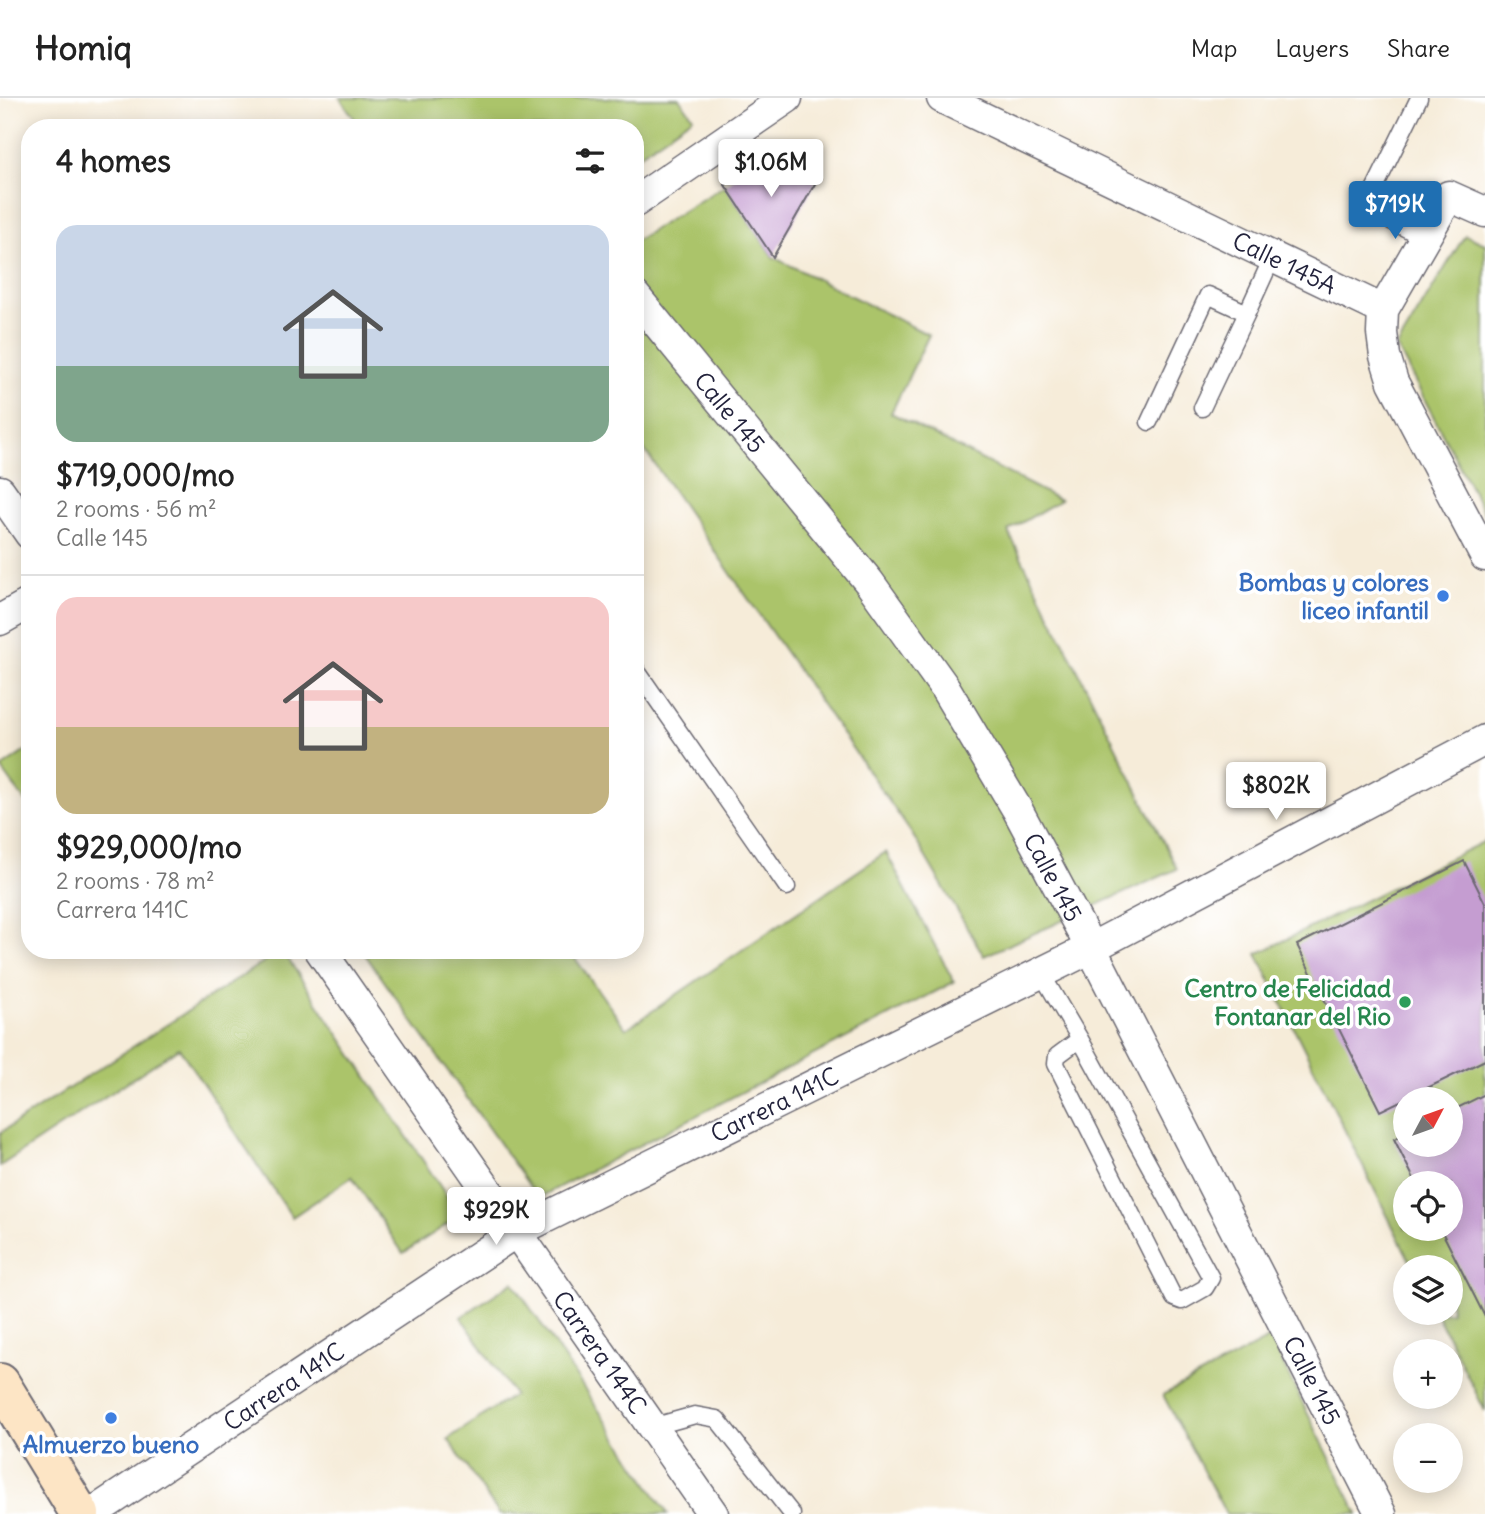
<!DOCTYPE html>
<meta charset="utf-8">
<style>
body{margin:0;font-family:Delius,sans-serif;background:#f6f6f6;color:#222;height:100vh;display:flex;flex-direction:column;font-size:26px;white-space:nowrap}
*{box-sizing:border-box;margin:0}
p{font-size:23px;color:#767676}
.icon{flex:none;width:38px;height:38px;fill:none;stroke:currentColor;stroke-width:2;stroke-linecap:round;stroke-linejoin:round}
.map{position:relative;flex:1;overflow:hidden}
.details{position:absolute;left:21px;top:21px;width:623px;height:840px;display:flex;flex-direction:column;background:#fff;border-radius:28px;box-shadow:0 4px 18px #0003}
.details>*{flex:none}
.needle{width:46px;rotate:49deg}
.tools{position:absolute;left:1393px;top:989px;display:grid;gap:14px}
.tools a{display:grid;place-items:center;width:70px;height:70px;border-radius:50%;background:#fff;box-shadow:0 4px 18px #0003;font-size:35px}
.price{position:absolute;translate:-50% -60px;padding:0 16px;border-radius:7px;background:#fff;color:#222;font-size:23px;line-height:46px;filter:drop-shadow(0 2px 4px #0008)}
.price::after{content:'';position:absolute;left:50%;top:42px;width:21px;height:16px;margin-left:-10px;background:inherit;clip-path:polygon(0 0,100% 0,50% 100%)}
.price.active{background:#1f6fb2;color:#fff}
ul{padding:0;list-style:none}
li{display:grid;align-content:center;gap:14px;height:371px;padding:0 35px}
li+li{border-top:2px solid #e0e0e0}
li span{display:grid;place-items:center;height:217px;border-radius:21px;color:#555}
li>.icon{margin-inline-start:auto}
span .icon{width:126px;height:126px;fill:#fffc;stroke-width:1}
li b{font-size:30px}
h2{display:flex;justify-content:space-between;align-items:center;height:84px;padding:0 35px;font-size:30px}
header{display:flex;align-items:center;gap:42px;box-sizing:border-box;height:98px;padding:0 35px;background:#fff;border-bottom:2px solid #e0e0e0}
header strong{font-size:33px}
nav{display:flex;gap:38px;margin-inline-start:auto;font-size:24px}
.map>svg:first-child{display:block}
.green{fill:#abc46a;stroke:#667352;stroke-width:2;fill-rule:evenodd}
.building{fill:#c59dd1}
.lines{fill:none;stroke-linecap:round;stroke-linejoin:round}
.lane-casing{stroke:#6c6972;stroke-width:19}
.street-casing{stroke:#6c6972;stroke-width:33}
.secondary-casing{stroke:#6c6972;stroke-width:42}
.lane{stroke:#fff;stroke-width:16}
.street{stroke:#fff;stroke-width:30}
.secondary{stroke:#fde5c5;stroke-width:38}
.shop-dot{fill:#3f7fe0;stroke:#fff;stroke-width:2.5}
.leisure-dot{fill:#2e9e5b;stroke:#fff;stroke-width:2.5}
.labels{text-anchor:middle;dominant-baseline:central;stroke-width:7;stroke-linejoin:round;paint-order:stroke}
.street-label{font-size:24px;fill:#22223b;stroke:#fff}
.shop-label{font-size:24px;font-weight:bold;fill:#366cbe;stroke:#fff;text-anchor:end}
.leisure-label{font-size:24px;font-weight:bold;fill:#27864d;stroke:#fff;text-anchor:end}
</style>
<header>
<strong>Homiq</strong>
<nav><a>Map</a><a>Layers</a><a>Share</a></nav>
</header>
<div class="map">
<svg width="1485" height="1416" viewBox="0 0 1485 1416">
<rect width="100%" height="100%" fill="#fff"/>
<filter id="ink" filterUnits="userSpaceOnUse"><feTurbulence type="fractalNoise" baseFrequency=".0143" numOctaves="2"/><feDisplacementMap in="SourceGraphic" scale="14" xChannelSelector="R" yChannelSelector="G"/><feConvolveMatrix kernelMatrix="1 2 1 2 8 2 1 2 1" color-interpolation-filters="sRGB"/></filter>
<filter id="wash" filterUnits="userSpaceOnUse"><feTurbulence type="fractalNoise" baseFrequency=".00686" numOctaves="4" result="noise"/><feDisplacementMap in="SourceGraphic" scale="28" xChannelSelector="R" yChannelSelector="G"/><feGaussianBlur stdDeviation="1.57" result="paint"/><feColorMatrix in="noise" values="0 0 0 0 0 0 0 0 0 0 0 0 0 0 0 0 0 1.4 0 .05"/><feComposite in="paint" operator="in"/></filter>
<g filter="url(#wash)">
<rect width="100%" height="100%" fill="#f6ecd9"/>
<path class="green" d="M340,0H679L693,19L635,60V30H361Z
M725,87L773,159L929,237L891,315L1060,402L1008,433L1177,771L984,858L912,736L635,338V143Z
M1465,137L1485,146V417L1397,249Z
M30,650V710L1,670Z
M1485,743V1313L1436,1215L1451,1214V1169H1413L1257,856ZM1405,1001H1451V1046H1405ZM1405,1085H1451V1130H1405Z
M886,754L954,884L538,1100L362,852H569L626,931Z
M282,852L460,1118L403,1155L352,1079L292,1119L179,950L0,1068V1035Z
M513,1184L668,1416H499L448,1341L514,1297L461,1219Z
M1270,1240L1358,1416H1226L1163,1297Z"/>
<g id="blocks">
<path class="building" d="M770,57L816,84L773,159L725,87Z
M1464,763L1485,805V962L1380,1013L1297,847Z
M1485,996V1219L1440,1130H1451V1085H1416L1394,1041L1405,1036V1046H1451V1013Z"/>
</g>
</g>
<g filter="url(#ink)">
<use href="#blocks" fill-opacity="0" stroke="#6c6972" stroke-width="2"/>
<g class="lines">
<defs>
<path id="lane" d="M1419,0L1365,110L1425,140
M1202,310L1247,215
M1149,324L1208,197L1247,215L1273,158
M635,570L787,789
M1041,875L1080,941L1211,1180L1205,1190L1182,1203L1174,1200L1056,966L1057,958L1080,941
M652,1329L695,1317L717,1321L792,1416"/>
<g id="street">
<path id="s1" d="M942,0L1383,212"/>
<path d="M635,104L787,0"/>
<path d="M1485,114L1449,98L1383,212L1382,235L1385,258L1393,284L1485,458"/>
<path id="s2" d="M635,198L869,484L945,590L1017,711L1091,850L1381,1416"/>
<path d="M0,393L30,436"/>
<path d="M0,522L30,505"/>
<path id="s3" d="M320,852L713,1416"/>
<path id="s4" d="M91,1416L516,1134L1091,850L1485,642"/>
</g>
<path id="secondary" d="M0,1285L80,1416"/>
</defs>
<use href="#lane" class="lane-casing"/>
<use href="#street" class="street-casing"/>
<use href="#secondary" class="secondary-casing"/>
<use href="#lane" class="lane"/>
<use href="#street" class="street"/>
<use href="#secondary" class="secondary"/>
</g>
</g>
<g class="shop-dot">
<circle cx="1443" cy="498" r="7"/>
<circle cx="111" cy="1320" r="7"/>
</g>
<circle class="leisure-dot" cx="1405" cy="904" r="7"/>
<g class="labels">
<g class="street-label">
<text stroke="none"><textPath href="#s1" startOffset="380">Calle 145A</textPath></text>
<text stroke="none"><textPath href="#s2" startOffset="150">Calle 145</textPath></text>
<text stroke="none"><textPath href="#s2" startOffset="718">Calle 145</textPath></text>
<text stroke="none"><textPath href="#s4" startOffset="798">Carrera 141C</textPath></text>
<text stroke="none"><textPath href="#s3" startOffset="490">Carrera 144C</textPath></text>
<text stroke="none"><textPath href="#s2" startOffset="1284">Calle 145</textPath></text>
<text stroke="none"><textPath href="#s4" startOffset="231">Carrera 141C</textPath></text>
</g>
<g class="shop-label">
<text x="1429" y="484">Bombas y colores<tspan x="1429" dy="28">liceo infantil</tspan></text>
<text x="111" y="1346" text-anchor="middle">Almuerzo bueno</text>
</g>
<g class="leisure-label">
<text x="1391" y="890">Centro de Felicidad<tspan x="1391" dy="28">Fontanar del Rio</tspan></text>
</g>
</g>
</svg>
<div class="tools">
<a><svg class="needle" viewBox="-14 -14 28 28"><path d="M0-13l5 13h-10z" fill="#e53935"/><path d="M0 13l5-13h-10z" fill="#767676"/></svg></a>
<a><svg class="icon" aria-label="locate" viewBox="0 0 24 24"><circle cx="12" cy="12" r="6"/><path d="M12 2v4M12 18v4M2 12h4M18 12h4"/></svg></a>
<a><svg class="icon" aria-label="layers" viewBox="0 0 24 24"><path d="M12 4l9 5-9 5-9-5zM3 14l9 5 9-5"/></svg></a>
<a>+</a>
<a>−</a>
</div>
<b class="price" style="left:771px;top:101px">$1.06M</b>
<b class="price active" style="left:1395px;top:143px">$719K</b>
<b class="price" style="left:1276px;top:724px">$802K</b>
<b class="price" style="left:496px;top:1149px">$929K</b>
<section class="details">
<h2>4 homes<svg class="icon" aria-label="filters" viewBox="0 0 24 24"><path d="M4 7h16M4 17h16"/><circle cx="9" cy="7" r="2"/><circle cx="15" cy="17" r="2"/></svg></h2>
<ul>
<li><span style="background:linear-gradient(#c9d6e8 65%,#7fa58c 0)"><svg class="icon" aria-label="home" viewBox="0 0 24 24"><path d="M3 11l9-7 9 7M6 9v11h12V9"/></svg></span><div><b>$719,000/mo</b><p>2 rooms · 56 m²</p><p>Calle 145</p></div></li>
<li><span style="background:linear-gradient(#f6c9c9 60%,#c2b280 0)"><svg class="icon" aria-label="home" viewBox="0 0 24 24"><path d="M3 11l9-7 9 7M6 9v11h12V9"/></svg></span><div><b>$929,000/mo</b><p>2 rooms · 78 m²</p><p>Carrera 141C</p></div></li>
</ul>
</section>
</div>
